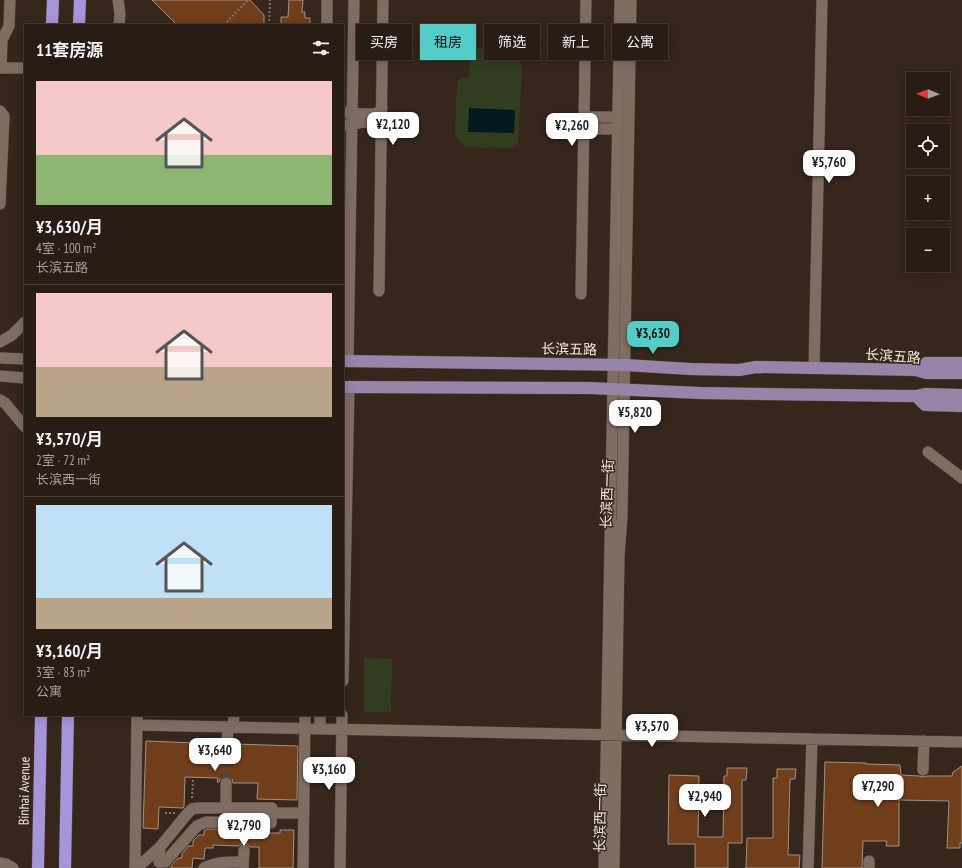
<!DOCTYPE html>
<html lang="zh">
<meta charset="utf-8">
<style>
body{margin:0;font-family:"PT Sans Narrow","Noto Sans SC",sans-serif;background:#30251e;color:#f1f3f6;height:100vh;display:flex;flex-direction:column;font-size:15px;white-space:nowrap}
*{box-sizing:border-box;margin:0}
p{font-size:13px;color:#a5a1a0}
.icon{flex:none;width:22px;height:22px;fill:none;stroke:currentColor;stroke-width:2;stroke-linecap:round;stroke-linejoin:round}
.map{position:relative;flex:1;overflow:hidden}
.drawer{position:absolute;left:24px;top:24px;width:320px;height:692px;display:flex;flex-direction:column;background:#281c15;border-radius:0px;box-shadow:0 2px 10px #0003,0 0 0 1px #443a34}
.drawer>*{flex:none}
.banner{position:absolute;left:356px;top:24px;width:380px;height:36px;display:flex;gap:8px}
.needle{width:26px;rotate:271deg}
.buttons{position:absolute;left:906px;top:72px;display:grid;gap:8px}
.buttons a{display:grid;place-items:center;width:44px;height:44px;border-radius:0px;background:#281c15;box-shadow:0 2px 10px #0003,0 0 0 1px #443a34;font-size:20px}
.price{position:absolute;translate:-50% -34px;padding:0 9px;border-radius:8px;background:#fff;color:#222;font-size:13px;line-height:26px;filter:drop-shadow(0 1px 2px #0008)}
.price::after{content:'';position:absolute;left:50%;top:24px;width:12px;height:9px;margin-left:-6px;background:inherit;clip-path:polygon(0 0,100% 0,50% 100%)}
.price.on{background:#54cdc8;color:#111}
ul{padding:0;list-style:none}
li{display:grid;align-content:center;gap:8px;height:212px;padding:0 12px}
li+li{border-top:1px solid #443a34}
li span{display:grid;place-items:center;height:124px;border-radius:0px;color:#555}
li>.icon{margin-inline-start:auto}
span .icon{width:72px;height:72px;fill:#fffc;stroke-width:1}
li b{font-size:17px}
h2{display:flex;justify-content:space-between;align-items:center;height:48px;padding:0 12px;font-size:17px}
.tag{padding:0 14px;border-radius:0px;background:#281c15;box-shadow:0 2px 10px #0003,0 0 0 1px #443a34;font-size:14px;line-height:36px}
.tag.on{background:#54cdc8;color:#111}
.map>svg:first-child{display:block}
.green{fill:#313d1e}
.water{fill:#011a20}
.building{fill:#713e1b;stroke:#a49084}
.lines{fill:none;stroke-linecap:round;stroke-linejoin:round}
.minor-tunnel{stroke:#524339;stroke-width:11;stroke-dasharray:11 5.5;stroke-linecap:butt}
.minor-casing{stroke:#50423a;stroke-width:12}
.major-casing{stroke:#50423a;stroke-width:13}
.highway-casing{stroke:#50423a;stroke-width:13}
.path{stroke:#81736b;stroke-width:2;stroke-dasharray:2 2;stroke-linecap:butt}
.minor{stroke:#806d62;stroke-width:11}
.major{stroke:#9685a9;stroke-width:12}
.highway{stroke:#a595d9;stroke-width:12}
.labels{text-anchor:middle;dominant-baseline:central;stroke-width:3;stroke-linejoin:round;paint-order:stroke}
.street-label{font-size:14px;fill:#f0e5de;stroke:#36261c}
</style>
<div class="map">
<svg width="962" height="868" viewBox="0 0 962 868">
<rect width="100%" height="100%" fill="#36261c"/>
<path class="green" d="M470,48C483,48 509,45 517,55C520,59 520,63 522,67L518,143L513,148L467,147C460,143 458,139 455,133L457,82L461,78H469Z
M364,658L392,659L391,712H364Z"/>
<path class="water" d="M469,108L515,110L514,133L468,132Z"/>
<path class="building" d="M152,0H250L264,15V25H177Z
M289,0H303L302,12H305V18H310V25H281V17H288Z
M146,741L220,744L221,747L223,750L227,751L230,750L233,748L234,744L298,746L297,800L257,799L258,783H233L232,779L229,777L226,776L222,777L220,779L219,782H217L218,778L185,777L184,807L183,808L159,807L158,829L143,828Z
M825,762L866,763V764L900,765L901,775L919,776L923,777L927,776H952L953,772L962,766V843H960V848H947L949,801L899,800V846H886L887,841H863L862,868H822Z
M727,768H747L746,780H742V843H728V868H695V844H668L669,775L699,776L698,837H723L724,776H727Z
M777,769H796L795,779H790L788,855H800L799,868H746L747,838H773V778H777Z
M207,829L260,830V833H280V830H294L293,868H259V847H250L247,844L244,843L241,844L238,846L213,845V848H205L204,859L193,858L192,868H171V866L178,858H182V854L188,846H193V841L199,835H204V831Z"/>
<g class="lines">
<path class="minor-tunnel" d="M226,783L227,744"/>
<defs>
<path id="minor" d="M118,0L120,14L119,25
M327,25V0
M0,68H25
M1,68L2,40L9,26L10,0
M0,111L4,116L0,204
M343,112L362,114H374L379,112L382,107
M584,117H618
M343,125H352L362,122L374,123L379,125L382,129
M584,129H618
M379,291L383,0
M581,294L586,0
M0,342L12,335L25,322
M0,358L25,359
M348,361L354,0
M814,368L822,0
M0,376L25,378
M0,400L5,403L25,427
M928,452L962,478
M343,681L349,387
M137,725L962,742
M233,727L234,715
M320,729V715
M227,744L228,727
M923,770L924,741
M198,808H272L271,823L206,822L197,826L165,862H159L160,847L187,814L192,809Z
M226,808V783
M272,813H304
M0,863L6,864L13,868
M135,868L137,715
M137,868L160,847
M204,868C217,861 229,862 243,862
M243,868L244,850
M303,868L305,715
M340,868L342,715
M604,868L620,0
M614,868L619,556L622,517L631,0
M808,868L812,739
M869,868V861"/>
<path id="major" d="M343,361L625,365L690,369L739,370L756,367L916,370L926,373H962
M916,370L926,363H962
M343,387L589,388L700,393L905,396H916L925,394L962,395
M916,396L925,405L962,406"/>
<path id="highway" d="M52,25L53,0
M79,25L80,0
M38,868L41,715
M65,868L68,715"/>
</defs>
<use href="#minor" class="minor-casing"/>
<use href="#major" class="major-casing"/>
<use href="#highway" class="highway-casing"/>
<path class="path" d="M224,25L248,0
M269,25L270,0
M192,798L193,780
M165,813H175"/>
<use href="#minor" class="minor"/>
<use href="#major" class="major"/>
<use href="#highway" class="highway"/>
</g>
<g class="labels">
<g class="street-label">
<text transform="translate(569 349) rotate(1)">长滨五路</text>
<text transform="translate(893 356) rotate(4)">长滨五路</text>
<text transform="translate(607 494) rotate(-88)">长滨西一街</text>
<text transform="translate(24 791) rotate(-89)">Binhai Avenue</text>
<text transform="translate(600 818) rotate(-89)">长滨西一街</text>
</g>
</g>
</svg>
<div class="buttons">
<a><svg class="needle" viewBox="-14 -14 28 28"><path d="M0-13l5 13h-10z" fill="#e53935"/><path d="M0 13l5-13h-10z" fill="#a5a1a0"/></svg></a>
<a><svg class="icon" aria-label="locate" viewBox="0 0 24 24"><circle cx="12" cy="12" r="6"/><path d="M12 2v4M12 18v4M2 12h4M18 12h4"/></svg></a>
<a>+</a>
<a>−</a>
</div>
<b class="price" style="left:393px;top:146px">¥2,120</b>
<b class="price" style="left:572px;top:147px">¥2,260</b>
<b class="price" style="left:829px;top:184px">¥5,760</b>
<b class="price on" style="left:653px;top:355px">¥3,630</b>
<b class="price" style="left:635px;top:434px">¥5,820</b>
<b class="price" style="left:652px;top:748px">¥3,570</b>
<b class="price" style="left:215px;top:772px">¥3,640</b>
<b class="price" style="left:329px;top:791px">¥3,160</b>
<b class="price" style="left:878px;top:808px">¥7,290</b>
<b class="price" style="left:705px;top:818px">¥2,940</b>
<b class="price" style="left:244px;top:847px">¥2,790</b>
<div class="banner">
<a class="tag">买房</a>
<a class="tag on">租房</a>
<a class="tag">筛选</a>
<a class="tag">新上</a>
<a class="tag">公寓</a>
</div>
<section class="drawer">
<h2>11套房源<svg class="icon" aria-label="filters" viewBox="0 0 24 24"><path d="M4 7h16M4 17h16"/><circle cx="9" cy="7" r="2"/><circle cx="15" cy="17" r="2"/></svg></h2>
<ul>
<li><span style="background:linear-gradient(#f6c9c9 60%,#8fb573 0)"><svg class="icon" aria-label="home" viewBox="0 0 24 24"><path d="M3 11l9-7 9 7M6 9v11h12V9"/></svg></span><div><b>¥3,630/月</b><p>4室 · 100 m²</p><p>长滨五路</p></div></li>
<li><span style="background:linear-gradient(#f6c9c9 60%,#b9a48a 0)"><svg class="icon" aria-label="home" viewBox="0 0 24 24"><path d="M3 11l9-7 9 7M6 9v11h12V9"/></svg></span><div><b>¥3,570/月</b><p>2室 · 72 m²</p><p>长滨西一街</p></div></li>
<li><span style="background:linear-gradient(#bfe0f5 75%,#b9a48a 0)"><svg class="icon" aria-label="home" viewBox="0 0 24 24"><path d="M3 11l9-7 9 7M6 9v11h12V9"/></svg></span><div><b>¥3,160/月</b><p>3室 · 83 m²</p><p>公寓</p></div></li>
</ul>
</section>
</div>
